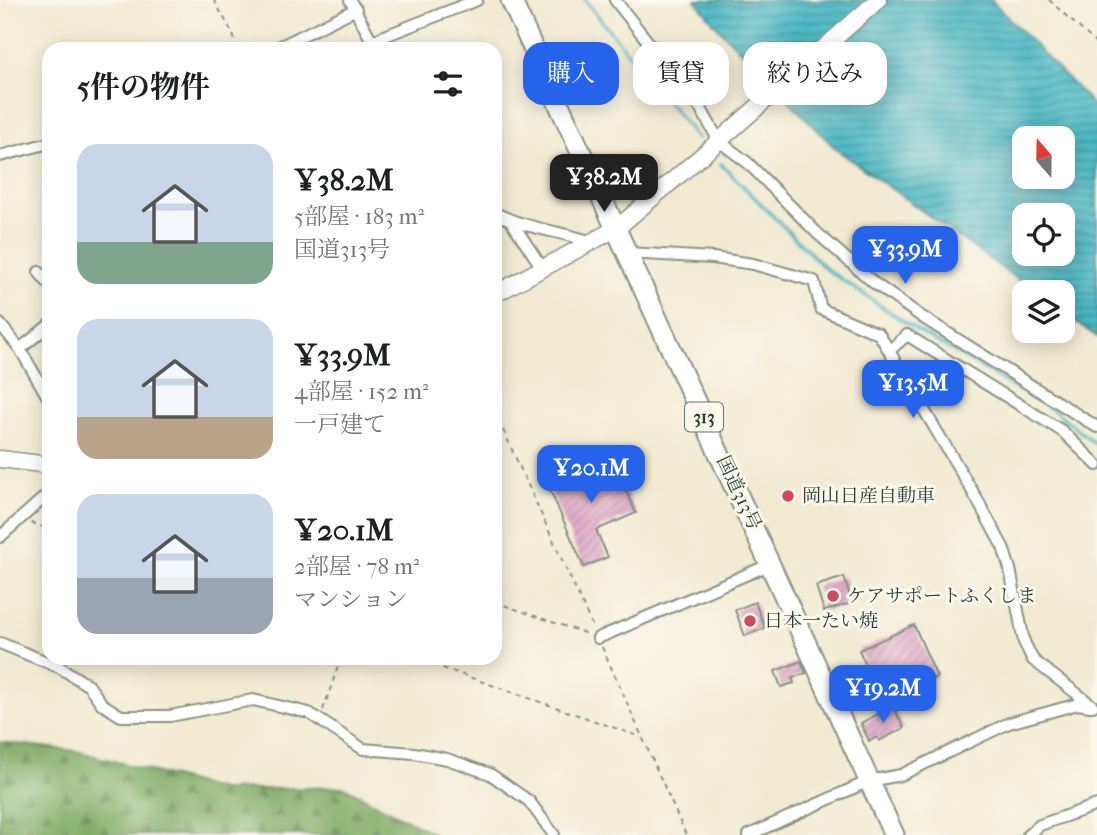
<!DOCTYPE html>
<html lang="ja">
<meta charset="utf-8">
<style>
body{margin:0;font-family:"IM FELL French Canon","Noto Serif JP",serif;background:#f2f2f2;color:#202124;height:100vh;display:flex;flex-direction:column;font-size:26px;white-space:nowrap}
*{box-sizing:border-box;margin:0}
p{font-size:23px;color:#757577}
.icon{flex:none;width:38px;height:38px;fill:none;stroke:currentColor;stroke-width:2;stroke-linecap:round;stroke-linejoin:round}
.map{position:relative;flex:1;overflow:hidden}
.side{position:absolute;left:42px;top:42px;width:460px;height:623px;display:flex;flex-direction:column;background:#fff;border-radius:21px;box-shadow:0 4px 18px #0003}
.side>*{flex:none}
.guide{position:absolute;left:523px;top:42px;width:467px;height:63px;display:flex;gap:14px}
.needle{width:46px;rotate:340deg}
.tools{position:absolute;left:1012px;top:126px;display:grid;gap:14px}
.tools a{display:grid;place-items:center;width:63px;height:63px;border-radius:14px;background:#fff;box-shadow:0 4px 18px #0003;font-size:35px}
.price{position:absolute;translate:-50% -60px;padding:0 16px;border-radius:14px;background:#2563eb;color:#fff;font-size:23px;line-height:46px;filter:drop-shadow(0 2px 4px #0008)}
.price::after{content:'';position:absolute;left:50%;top:42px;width:21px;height:16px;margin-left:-10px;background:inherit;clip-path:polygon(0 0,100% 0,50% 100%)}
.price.on{background:#222;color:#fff}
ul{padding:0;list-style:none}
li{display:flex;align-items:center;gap:21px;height:175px;padding:0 35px}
li span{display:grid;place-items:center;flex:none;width:196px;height:140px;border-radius:21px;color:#555}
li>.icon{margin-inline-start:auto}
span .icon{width:84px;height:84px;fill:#fffc;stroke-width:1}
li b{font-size:30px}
h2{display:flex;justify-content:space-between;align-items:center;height:84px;padding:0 35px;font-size:30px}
.chip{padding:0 24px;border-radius:21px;background:#fff;box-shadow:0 4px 18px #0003;font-size:24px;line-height:63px}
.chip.on{background:#2563eb;color:#fff}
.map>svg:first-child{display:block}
.forest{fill:url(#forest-firs);stroke:#4e744b;stroke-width:2}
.water{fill:url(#water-rules);stroke:#347a7c;stroke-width:2;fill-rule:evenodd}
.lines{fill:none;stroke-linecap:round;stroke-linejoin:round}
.stream{stroke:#49b7c4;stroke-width:3.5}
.building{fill:url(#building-hatch)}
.street-casing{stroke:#889482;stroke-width:14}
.secondary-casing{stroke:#889482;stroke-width:19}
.highway-casing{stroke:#889482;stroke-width:23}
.path{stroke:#889482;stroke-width:2;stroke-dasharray:5 5;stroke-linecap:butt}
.street{stroke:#fff;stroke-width:10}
.secondary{stroke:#fff;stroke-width:16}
.highway{stroke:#fff;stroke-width:19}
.poi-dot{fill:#d1495b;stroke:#fbf7ec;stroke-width:2.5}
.labels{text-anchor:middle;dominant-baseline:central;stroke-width:6;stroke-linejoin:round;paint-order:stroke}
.shield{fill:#fbf7ec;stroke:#61756b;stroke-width:2}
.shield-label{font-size:18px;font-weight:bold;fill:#1f3d34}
.street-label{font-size:19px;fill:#1f3d34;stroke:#fbf7ec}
.poi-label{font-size:19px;fill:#1f3d34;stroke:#fbf7ec;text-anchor:start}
</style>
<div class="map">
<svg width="1097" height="835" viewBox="0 0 1097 835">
<defs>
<pattern id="forest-firs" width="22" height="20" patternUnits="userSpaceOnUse" patternTransform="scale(1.75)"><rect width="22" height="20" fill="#7caa62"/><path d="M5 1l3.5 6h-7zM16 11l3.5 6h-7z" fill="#658c52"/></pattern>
<pattern id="water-rules" width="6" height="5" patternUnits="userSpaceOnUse" patternTransform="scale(1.75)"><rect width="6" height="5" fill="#49b7c4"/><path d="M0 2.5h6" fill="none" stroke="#3c96a0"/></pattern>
<pattern id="building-hatch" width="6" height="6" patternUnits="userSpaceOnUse" patternTransform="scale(1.75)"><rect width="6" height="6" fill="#db9ec1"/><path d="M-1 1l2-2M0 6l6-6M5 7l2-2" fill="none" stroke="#b1829e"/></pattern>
</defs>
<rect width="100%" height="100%" fill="#fbf7ec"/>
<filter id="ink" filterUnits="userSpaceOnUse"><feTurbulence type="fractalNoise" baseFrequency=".0143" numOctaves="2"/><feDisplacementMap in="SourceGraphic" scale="14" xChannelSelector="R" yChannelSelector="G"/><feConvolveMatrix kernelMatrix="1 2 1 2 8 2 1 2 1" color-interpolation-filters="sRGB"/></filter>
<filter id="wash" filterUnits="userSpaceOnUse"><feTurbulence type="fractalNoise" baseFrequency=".00686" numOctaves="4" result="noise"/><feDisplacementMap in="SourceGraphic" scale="28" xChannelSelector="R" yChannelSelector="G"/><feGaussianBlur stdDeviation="1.57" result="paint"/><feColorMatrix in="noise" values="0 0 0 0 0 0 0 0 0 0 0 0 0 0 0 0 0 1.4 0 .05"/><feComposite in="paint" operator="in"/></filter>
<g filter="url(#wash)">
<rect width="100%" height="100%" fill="#f2ead1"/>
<path class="forest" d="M0,742L76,751L221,790L344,787L436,835H0Z"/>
<path class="water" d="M695,0H991L1097,109V337L1062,312V292H1035L836,149L720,30ZM1024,138H1062V177H1024ZM1024,215H1062V254H1024Z"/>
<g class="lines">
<path class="stream" d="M585,0L697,138
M721,164L826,269L915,329L1055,411L1097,445"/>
</g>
<g id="blocks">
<path class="building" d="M609,454L636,513L596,530L608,557L584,567L546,481Z
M844,577L852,603L824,611L816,586Z
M755,602L765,628L745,636L735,610Z
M914,625L937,677L917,685L921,692L888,707L879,687L876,689L859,650Z
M801,661L806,673L792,678L794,683L781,687L775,671Z
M893,706L904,728L879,741L877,737L869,741L861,723Z"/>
</g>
</g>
<g filter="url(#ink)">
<use href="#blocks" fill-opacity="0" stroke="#889482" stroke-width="2"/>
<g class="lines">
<defs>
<path id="street" d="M350,0L376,49
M615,0L701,109L719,141L748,163L817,233L874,283L922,317L1097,427
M372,41L477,0
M275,49L356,9
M0,156L49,143
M495,213C527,229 560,231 592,242
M511,221L543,269
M628,253L713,258L753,264L814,281L821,309L879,334L974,494L1003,547L1010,569L1024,642L1033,660L1093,706
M39,272L49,284
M0,324L20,349L49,399
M20,349L49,325
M890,350L907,335L1062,431L1097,465
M0,537L49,493
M598,638L771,564
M0,643L61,668L89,686L102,704L121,716H170L253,700L309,713L363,749L414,753L447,759L490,774L529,801L554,835
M749,835L869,781L901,775L1009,723L1078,704L1090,706
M1028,835L1040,825L1097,805"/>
<path id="secondary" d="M495,294L617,228L719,141L878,0
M0,459L49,465"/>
<path id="highway" d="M511,0L894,835"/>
</defs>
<use href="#street" class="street-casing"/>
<use href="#secondary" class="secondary-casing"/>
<use href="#highway" class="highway-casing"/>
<path class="path" d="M214,0L233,34L237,49
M1049,0L1097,44
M503,430L594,630
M31,523L49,529
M495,602L587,634
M602,647L686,835
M414,658L641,737
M323,710L341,658"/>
<use href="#street" class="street"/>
<use href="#secondary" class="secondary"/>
<use href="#highway" class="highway"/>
</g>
</g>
<g class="poi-dot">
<circle cx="788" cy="496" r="7"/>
<circle cx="833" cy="596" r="7"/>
<circle cx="750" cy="621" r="7"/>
</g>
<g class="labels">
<rect class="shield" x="685" y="402.5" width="38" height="29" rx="5"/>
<g class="shield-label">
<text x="704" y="417">313</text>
</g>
<g class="street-label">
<text transform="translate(739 493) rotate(65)">国道313号</text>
</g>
<g class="poi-label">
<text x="802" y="496">岡山日産自動車</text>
<text x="847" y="596">ケアサポートふくしま</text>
<text x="764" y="621">日本一たい焼</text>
</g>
</g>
</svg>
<div class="tools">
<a><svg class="needle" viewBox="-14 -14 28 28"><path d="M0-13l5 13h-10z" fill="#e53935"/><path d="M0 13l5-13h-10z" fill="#757577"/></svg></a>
<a><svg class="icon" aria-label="locate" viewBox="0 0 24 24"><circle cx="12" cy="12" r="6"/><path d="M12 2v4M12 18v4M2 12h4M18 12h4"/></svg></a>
<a><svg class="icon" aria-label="layers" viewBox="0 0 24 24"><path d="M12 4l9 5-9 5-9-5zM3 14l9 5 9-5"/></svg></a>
</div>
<b class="price on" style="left:604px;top:214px">¥38.2M</b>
<b class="price" style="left:905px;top:286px">¥33.9M</b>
<b class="price" style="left:913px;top:420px">¥13.5M</b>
<b class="price" style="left:591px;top:505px">¥20.1M</b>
<b class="price" style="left:883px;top:725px">¥19.2M</b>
<div class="guide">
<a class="chip on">購入</a>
<a class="chip">賃貸</a>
<a class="chip">絞り込み</a>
</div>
<section class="side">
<h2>5件の物件<svg class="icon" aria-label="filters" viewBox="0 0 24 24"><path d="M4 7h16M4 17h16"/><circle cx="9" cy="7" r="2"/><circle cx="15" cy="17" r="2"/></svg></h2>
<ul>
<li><span style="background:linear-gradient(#c9d6e8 70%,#7fa58c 0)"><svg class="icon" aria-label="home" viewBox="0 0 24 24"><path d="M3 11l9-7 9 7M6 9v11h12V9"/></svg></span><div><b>¥38.2M</b><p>5部屋 · 183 m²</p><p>国道313号</p></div></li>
<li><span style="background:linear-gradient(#c9d6e8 70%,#b9a48a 0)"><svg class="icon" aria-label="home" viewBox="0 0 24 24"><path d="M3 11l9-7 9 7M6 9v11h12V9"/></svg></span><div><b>¥33.9M</b><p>4部屋 · 152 m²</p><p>一戸建て</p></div></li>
<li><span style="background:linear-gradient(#c9d6e8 60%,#9aa5b1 0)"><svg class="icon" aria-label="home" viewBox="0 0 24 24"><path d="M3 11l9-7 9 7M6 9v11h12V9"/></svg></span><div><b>¥20.1M</b><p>2部屋 · 78 m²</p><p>マンション</p></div></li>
</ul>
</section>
</div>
